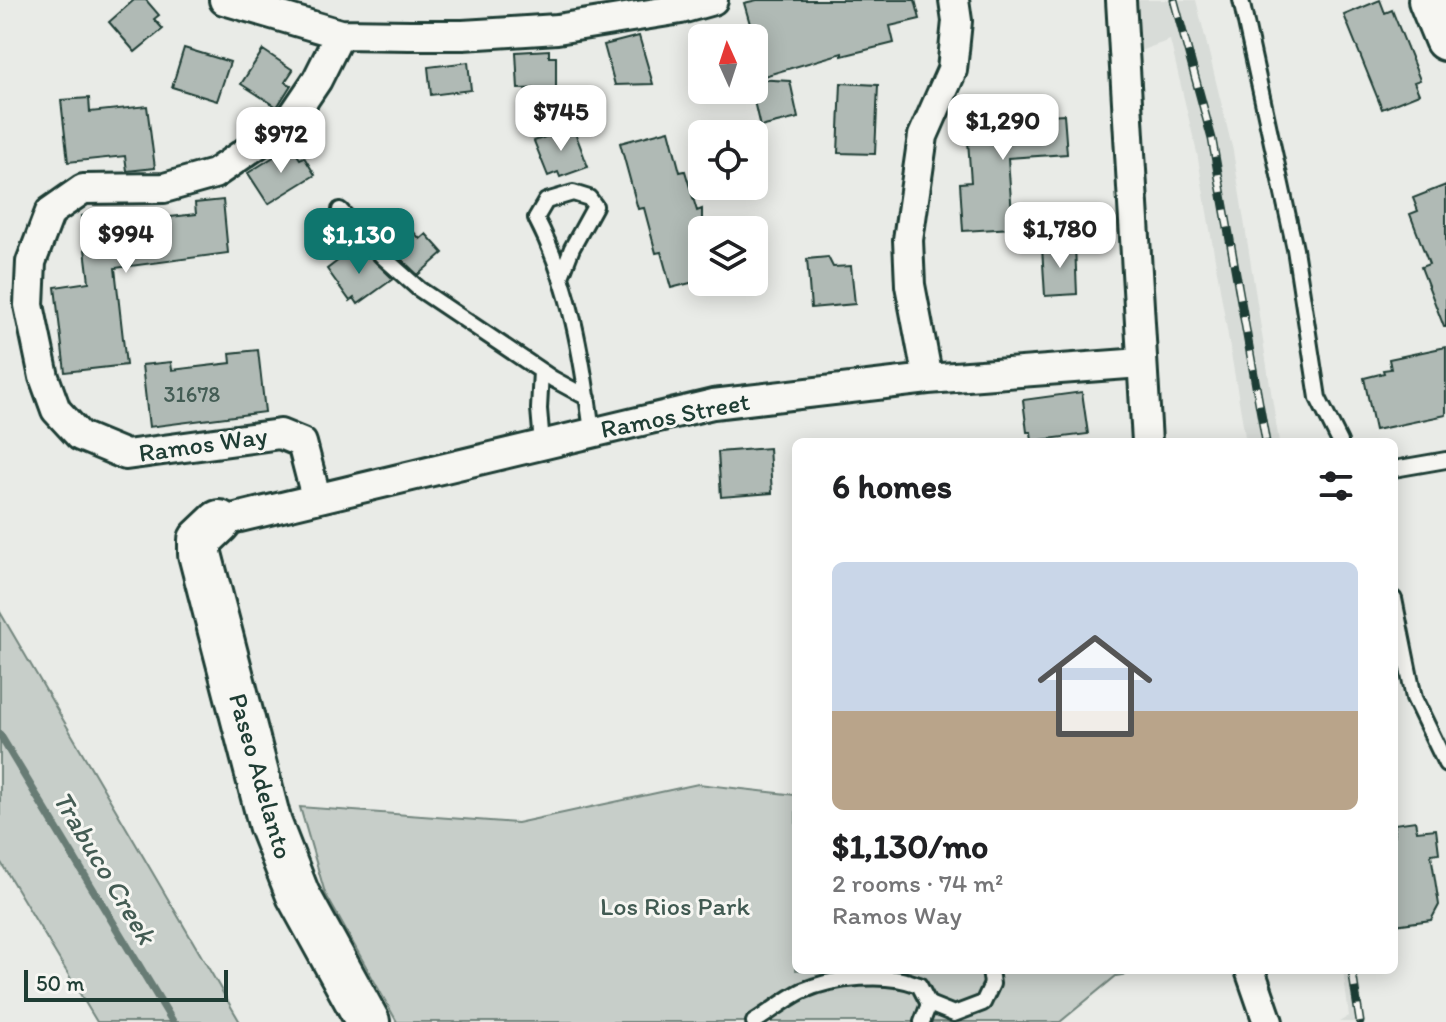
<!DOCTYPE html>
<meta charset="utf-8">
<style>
body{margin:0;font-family:Itim,sans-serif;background:#f6f6f6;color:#202124;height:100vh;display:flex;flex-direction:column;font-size:30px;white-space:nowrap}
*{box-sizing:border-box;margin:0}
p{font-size:26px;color:#757577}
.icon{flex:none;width:44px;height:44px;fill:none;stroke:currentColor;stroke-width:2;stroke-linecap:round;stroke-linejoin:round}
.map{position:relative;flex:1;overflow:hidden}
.side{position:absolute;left:792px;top:438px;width:606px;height:536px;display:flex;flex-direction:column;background:#fff;border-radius:12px;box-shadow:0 4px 20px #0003}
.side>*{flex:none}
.needle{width:52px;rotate:357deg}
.tools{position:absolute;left:688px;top:24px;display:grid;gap:16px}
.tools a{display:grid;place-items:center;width:80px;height:80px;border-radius:12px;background:#fff;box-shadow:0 4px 20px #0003;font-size:40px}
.scale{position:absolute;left:24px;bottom:20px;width:204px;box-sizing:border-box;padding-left:8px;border:4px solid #1f3d34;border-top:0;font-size:22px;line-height:28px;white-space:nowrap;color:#1f3d34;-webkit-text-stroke:6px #f6f6f2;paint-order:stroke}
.price{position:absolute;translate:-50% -68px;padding:0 18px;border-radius:16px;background:#fff;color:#222;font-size:26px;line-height:52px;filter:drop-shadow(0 2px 4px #0008)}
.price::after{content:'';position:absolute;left:50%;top:48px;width:24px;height:18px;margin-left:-12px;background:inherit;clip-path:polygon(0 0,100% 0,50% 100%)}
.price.on{background:#0f766e;color:#fff}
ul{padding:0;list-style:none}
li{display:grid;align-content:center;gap:16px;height:424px;padding:0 40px}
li+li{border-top:2px solid #e0e0e0}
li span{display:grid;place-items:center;height:248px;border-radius:12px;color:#555}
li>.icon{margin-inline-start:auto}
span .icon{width:144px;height:144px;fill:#fffc;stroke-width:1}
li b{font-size:34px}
h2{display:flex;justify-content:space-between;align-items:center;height:96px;padding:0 40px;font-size:34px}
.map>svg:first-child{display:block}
.built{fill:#d8dcd8}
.green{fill:#c7cec9;stroke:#73867e;stroke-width:2}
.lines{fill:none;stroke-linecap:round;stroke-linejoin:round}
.stream{stroke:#687c75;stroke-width:8}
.building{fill:#b0bab5;stroke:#1f3d34;stroke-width:2}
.lane-casing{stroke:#1f3d34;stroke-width:20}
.street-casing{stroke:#1f3d34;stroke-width:34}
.secondary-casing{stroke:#1f3d34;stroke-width:48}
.lane{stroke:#f6f6f2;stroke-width:14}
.street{stroke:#f6f6f2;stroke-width:28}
.secondary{stroke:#f6f6f2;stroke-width:42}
.rail-casing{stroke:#1f3d34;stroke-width:9}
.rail{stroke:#f6f6f2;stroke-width:6;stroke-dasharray:18;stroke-linecap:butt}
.labels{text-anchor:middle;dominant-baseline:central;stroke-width:6;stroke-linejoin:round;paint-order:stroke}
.number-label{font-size:22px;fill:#435c54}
.street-label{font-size:26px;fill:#1f3d34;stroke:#f6f6f2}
.park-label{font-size:26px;fill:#415a52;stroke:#f6f6f2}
.water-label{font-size:28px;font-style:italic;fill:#445c54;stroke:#f6f6f2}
</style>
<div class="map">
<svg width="1446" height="1022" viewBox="0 0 1446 1022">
<rect width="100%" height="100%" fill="#e9ebe7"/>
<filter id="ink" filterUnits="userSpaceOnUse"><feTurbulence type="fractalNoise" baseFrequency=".0125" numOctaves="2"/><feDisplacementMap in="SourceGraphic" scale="16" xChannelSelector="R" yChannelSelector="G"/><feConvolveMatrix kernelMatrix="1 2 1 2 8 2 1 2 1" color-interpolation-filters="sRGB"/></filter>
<g filter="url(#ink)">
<path class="built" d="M1135,0H1196L1233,151L1279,442H1246L1197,153L1170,40L1137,52Z
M1343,970H1357L1365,1022H1339L1349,1016Z"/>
<path class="green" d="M0,612L240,1022H97L0,861Z
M698,784L796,795V970H1150L1116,976L1060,1022H397L325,893L300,807L517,823Z"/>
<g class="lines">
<path class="stream" d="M0,735L173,1022"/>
</g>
<path class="building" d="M134,0H146L159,15L154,19L163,29L135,52L109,22Z
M757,0H915L920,19L890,26L894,43L842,56V53L754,79V38L744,3Z
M1380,0L1385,13L1392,10L1420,80L1414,82L1419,94L1382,109L1344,15Z
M639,36L653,84L615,85L604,45Z
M184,48L230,62L217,101L172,87Z
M263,50L293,70L285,82L291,85L277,107L241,84Z
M549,50V57H556V88L518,89L516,52Z
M468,62L471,90L431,95L428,67Z
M755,79L790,81L798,118L760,127L754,101L761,100Z
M841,83L878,85L875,154L838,153Z
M89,98L90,112L147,106L155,168L127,171L125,156L68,162L61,100Z
M998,111V118L1064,114L1067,154L1008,158L1013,228L963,231L960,183L971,182L966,113Z
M573,127L588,167L560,177L558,172L548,176L534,141Z
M669,130L680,172L685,171L697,211L702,209V280L671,288L661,252L656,253L644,208L638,209L620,143Z
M291,146L300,159L304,157L315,175L268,204L248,173Z
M1446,185V327H1444L1421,267L1429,264L1410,214L1418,211L1413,198Z
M223,200L228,253L115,268L126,365L65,372L55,287L89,282L81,216L152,210L153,219L196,214L195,203Z
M400,217L420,239L426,234L443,253L418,275L378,237Z
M1075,245L1077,294L1045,296L1042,247Z
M352,250L357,256L363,250L393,279L358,304L354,298L350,301L327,269Z
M828,257L833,267L851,266L855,304L811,308L807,259Z
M1446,347V415L1375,430L1364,378L1384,373L1383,370L1391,369L1389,359Z
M258,350L265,412L149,427L142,365L171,362L172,370L231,363L230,353Z
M1082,392L1088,434L1032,441L1031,432H1027L1023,400Z
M769,448L772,493L721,497L718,452Z
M1415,821L1417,831L1436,829L1439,853L1431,854L1439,905L1431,920L1394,925V824Z"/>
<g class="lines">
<defs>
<path id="lane" d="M1241,0L1295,249L1318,398L1340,442
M340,210L383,257L419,289L553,379L588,398
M562,274L572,248L595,206L589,198L573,193L546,201L536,218C571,285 582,357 592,431
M541,371L539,409L542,444
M1394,469L1446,460
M1394,599L1414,698L1446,764
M929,1004L954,1014L983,1003L992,984L990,970
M754,1022C770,1012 786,999 802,991C834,977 887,972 919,985L929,1004L922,1022"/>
<path id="street" d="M224,0L340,34L410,35H463L557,29L681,9L713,0
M1121,0L1147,442
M928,379L910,285L908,240L923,136L952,70L957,21L954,0
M316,497L302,443L280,434L126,455L80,436L56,410L44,377L29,305L31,262L50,212L83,189L164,188L214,174L288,123L317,80L340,34
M219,522L713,404L928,379L1141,363
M1250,970L1268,1022"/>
<path id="secondary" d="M1430,0L1446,39
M219,522L200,540V554L270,824L298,895L368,1022"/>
</defs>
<use href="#lane" class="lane-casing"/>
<use href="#street" class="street-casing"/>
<use href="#secondary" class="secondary-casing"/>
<use href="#lane" class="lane"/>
<use href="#street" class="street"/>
<use href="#secondary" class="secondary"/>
<defs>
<path id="rail" d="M1174,0L1212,139L1266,442
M1352,970L1360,1022"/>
</defs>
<use href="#rail" class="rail-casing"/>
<use href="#rail" class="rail"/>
</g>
</g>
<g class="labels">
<g class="number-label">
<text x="192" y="394">31678</text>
</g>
<g class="street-label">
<text transform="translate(675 415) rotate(-11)">Ramos Street</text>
<text transform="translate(203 444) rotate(-8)">Ramos Way</text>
<text transform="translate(261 776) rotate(74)">Paseo Adelanto</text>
</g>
<g class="park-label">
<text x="675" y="906">Los Rios Park</text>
</g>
<g class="water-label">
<text transform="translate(105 867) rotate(59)">Trabuco Creek</text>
</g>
</g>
</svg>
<div class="tools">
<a><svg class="needle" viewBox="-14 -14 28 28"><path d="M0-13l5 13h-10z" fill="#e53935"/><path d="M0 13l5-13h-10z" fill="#757577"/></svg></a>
<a><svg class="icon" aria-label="locate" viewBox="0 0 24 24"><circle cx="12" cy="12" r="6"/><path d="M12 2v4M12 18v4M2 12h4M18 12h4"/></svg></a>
<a><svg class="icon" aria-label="layers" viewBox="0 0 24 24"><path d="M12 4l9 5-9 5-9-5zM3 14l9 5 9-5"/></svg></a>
</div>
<div class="scale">50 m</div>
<b class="price" style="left:561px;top:153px">$745</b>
<b class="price" style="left:1003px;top:162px">$1,290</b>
<b class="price" style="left:281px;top:175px">$972</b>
<b class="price" style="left:1060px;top:270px">$1,780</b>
<b class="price" style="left:126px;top:275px">$994</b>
<b class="price on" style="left:359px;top:276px">$1,130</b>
<section class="side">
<h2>6 homes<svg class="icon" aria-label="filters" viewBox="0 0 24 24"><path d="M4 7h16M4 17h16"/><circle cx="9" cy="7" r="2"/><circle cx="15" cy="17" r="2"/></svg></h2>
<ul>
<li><span style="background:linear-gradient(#c9d6e8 60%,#b9a48a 0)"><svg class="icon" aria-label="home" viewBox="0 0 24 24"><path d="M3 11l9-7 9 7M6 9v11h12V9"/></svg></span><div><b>$1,130/mo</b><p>2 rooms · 74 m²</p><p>Ramos Way</p></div></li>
</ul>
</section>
</div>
